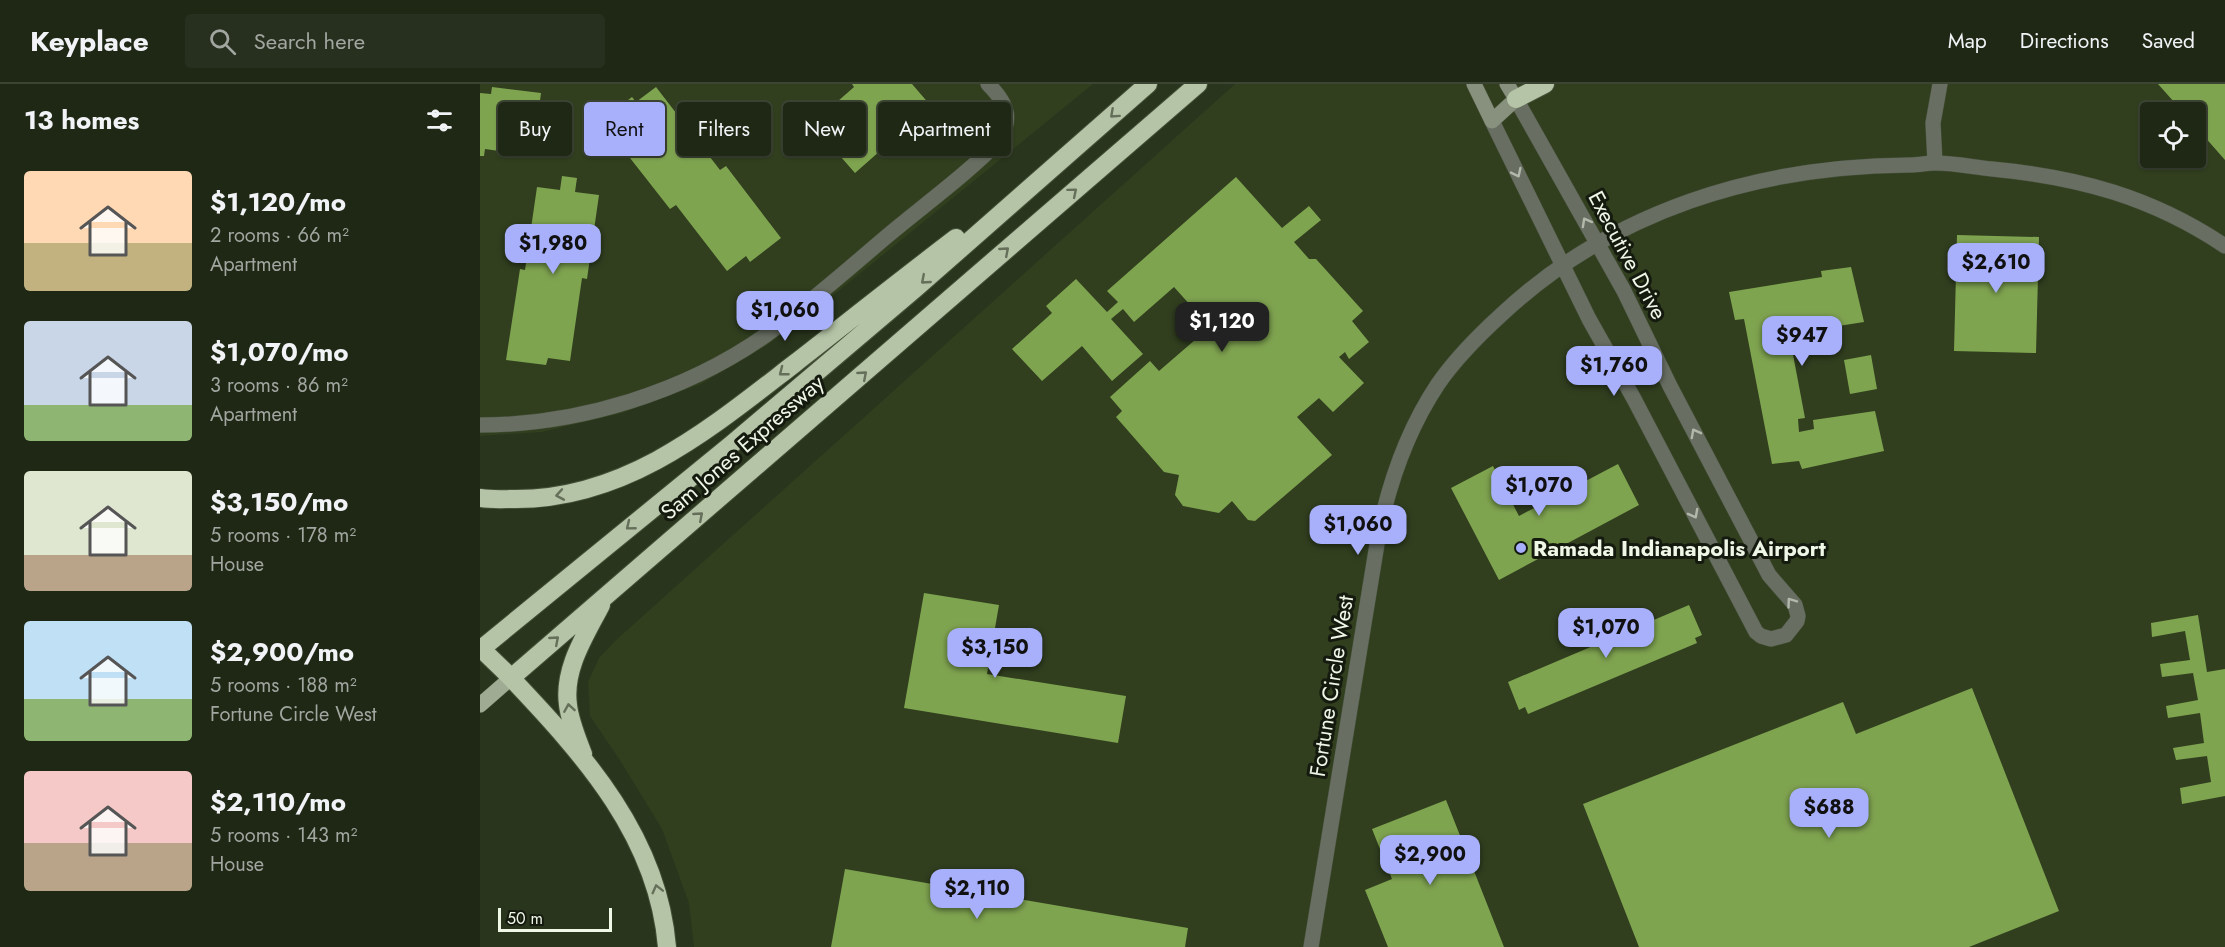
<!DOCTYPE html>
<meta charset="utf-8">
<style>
body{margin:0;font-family:Jost,sans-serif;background:#27301e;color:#f1f3f6;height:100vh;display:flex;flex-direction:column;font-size:22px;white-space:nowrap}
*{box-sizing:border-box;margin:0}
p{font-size:20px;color:#a1a6a0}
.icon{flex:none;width:33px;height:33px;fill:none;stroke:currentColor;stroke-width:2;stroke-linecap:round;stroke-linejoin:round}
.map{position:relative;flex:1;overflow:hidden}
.side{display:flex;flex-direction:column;background:#1f2815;width:480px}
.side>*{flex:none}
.banner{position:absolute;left:18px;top:18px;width:570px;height:54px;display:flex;gap:12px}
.fabs{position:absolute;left:1660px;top:18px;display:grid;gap:12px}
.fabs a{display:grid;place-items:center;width:66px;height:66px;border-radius:6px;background:#1f2815;box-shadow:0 2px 4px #0004,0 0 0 2px #3c4434;font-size:30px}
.scale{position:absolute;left:18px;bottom:15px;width:114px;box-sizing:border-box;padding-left:6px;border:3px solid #eff7e7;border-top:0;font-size:16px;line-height:21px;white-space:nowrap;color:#eff7e7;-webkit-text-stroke:4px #151a0f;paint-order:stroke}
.price{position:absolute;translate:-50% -51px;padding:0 14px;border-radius:12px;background:#a8b0fc;color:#111;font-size:20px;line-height:39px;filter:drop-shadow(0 2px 3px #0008)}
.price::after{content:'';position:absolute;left:50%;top:36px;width:18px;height:14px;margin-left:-9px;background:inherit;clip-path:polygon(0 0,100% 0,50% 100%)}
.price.active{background:#222;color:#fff}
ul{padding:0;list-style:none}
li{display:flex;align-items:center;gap:18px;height:150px;padding:0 24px}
li span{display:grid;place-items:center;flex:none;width:168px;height:120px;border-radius:6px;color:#555}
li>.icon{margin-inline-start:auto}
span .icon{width:72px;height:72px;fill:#fffc;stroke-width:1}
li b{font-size:26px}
h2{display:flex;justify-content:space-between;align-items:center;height:72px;padding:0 24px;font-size:26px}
.pill{padding:0 21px;border-radius:6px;background:#1f2815;box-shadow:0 2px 4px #0004,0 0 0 2px #3c4434;font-size:21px;line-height:54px}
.pill.active{background:#a8b0fc;color:#111}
header{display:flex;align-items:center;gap:36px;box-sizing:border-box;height:84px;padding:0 30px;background:#1f2815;border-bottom:2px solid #3c4434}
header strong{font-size:28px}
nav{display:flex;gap:33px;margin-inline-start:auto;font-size:21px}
.search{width:420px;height:54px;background:#27301e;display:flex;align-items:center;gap:15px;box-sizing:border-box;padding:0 21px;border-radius:6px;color:#a1a6a0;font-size:22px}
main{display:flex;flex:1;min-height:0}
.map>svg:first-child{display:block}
.built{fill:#313f1f;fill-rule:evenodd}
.building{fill:#7fa450}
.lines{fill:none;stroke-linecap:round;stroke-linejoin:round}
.street-casing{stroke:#455038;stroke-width:16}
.secondary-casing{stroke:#455038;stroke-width:16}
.primary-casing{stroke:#455038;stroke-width:16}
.highway-casing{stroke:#455038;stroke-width:20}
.street{stroke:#686e62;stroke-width:15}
.secondary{stroke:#88917e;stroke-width:15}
.primary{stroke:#9fac93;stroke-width:15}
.highway{stroke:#b5c4a6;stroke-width:18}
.oneway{stroke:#656f5a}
.oneway2{stroke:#b2b9ab}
.poi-dot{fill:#a8b0fc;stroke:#151a0f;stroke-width:2}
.labels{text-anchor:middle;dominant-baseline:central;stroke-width:6;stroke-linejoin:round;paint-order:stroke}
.street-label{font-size:22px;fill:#eff7e7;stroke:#151a0f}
.poi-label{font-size:22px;font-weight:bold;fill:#eff7e7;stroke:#151a0f;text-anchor:start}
</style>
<header>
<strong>Keyplace</strong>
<div class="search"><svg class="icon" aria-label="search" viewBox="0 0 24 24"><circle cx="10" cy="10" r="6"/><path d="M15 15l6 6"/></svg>Search here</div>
<nav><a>Map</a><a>Directions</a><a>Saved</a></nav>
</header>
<main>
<section class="side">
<h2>13 homes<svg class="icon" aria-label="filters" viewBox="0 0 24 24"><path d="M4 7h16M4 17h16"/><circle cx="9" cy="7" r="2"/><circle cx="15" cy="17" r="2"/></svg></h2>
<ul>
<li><span style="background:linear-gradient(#ffd9b3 60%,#c2b280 0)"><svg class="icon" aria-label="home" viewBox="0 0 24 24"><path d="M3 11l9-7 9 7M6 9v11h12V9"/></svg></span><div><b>$1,120/mo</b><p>2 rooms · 66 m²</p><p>Apartment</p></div></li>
<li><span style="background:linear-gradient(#c9d6e8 70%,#8fb573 0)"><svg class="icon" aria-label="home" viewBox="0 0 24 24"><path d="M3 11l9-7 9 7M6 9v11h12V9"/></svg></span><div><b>$1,070/mo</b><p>3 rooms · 86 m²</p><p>Apartment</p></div></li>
<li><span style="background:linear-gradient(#dfe7d0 70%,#b9a48a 0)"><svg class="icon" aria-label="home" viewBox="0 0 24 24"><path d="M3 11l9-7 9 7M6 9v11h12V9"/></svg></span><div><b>$3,150/mo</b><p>5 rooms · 178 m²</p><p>House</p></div></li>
<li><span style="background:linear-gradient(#bfe0f5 65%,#8fb573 0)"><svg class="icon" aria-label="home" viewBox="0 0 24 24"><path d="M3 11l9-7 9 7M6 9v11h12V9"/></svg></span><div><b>$2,900/mo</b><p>5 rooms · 188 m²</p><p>Fortune Circle West</p></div></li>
<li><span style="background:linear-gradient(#f6c9c9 60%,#b9a48a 0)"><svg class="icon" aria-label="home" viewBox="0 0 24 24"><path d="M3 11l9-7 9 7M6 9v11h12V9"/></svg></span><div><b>$2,110/mo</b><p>5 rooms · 143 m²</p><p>House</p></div></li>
</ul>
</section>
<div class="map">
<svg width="1745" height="863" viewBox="0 0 1745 863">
<rect width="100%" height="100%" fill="#29351c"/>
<path class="built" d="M0,0H613L361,205L286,262L221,300L142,329L62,348L0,352Z
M755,0H1745V863H214L209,819L182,745L141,678L110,632L108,598L119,574L135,557ZM1671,28H1716V74H1671Z"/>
<path class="building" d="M372,0H432L451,22L375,89L332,40L374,3Z
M1678,0H1745V76L1716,43V28H1703Z
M12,3L61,9L56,48L50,47L47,71L5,65L4,72H0V9L11,10Z
M176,3L240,86L246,82L301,154L270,178L266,172L247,187L196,121L190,125L121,37L152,13L156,18Z
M82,92L97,94L95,108L119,111L107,195L102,194L90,277L68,274L66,281L26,276L40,185L45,186L57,103L80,106Z
M756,93L802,144L829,122L841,136L814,158L829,175H836L883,227L872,237L889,258L869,275L865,268L859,273L884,299L853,328L839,314L817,333L852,371L775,437L768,436L752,417L739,429L703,422L695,411L699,391L684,388L636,333L642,327L630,313L670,277L679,287L730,243L694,203L654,238L643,225L631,235L663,270L632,297L602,262L562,297L532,265L572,229L566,222L596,195L627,228L638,218L627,207Z
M1477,151L1559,153L1556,269L1474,267Z
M1371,183L1384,238L1352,243L1349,235L1308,244L1325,334L1318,335L1319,348L1334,345L1333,336L1395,327L1404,367L1322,385L1319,377L1292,380L1264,235L1255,236L1249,208L1342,193L1341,187Z
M1391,271L1397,305L1370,310L1364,276Z
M1138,380L1159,421L1019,496L971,404L1013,382L1039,432Z
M444,509L519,521L507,590L646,612L638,659L424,624Z
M1209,521L1222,551L1215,554L1217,559L1048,630L1045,623L1039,626L1028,598L1120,559L1113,542L1129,536L1136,552Z
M1718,531L1727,588L1745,585V712L1702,720L1700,704L1731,698L1727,672L1696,676L1693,664L1724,659L1720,629L1688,634L1686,622L1718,616L1713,589L1682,593L1680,580L1710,576L1705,547L1672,553L1671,539Z
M1492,604L1579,827L1489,863H1159L1103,720L1363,618L1376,650Z
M966,716L1024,863H908L885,806L912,795L892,745Z
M365,785L708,844L705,863H351Z"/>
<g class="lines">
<defs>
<path id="street" d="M1012,37L1109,235L1154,315L1276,548L1281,552L1291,555L1306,551L1317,537L1318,532L1315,521L1289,491L1190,302L1144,207L1036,15
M1455,79L1453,39L1460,0
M0,341C99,341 205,308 286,251C328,221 367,186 406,153C444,121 486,91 520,56C533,32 526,18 508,0
M831,863L899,448C910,396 928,345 958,300C976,274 998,252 1021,231C1133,126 1278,82 1429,81C1438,81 1447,79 1455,79C1474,79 1493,83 1512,85C1598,93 1672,113 1745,162"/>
<path id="secondary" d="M994,0L1012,37L1036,15L1027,0"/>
<path id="primary" d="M0,621L31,594"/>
<path id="highway" d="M1036,15L1065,0
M0,414C12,416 24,415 36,415C147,415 231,344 314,280C368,238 422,195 476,154
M0,563C10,574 22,584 32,595C105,672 178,753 187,863
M1,565L252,360L436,204L668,0
M31,594L718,0
M103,670C97,654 90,638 88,621C83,585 105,552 121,521"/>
</defs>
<use href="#street" class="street-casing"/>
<use href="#secondary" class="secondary-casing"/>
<use href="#primary" class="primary-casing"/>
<use href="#highway" class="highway-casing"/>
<use href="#street" class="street"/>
<use href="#secondary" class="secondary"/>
<use href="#primary" class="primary"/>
<use href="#highway" class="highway"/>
</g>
<defs><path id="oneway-chevron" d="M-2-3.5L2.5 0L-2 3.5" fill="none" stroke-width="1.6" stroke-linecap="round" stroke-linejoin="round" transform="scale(1.5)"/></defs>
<g class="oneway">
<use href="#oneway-chevron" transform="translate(634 30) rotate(138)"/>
<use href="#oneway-chevron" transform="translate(593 108) rotate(-40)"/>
<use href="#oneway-chevron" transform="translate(525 167) rotate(-41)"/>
<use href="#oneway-chevron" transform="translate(445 196) rotate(139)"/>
<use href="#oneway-chevron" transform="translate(303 288) rotate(142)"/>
<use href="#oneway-chevron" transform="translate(383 291) rotate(-41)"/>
<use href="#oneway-chevron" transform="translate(80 411) rotate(170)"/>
<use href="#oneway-chevron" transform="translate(219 432) rotate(-41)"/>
<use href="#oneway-chevron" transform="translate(150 442) rotate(141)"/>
<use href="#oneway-chevron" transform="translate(75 556) rotate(-41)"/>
<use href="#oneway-chevron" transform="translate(89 624) rotate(-99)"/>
<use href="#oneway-chevron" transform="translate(177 805) rotate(-104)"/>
</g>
<g class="oneway2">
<use href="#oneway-chevron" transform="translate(1037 89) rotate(64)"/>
<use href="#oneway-chevron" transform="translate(1106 138) rotate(-119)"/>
<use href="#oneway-chevron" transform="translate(1215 349) rotate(-118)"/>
<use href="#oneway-chevron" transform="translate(1214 430) rotate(62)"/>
<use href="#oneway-chevron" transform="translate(1311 518) rotate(-126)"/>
</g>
<circle class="poi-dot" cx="1041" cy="464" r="6"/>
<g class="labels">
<g class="street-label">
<text transform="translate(1148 171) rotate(62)">Executive Drive</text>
<text transform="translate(262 363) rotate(-41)">Sam Jones Expressway</text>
<text transform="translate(851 602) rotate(-81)">Fortune Circle West</text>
</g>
<g class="poi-label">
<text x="1053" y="464">Ramada Indianapolis Airport</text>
</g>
</g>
</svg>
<div class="fabs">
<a><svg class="icon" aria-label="locate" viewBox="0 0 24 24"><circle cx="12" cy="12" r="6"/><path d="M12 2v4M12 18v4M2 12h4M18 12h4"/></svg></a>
</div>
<div class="scale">50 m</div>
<b class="price" style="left:73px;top:191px">$1,980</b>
<b class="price" style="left:1516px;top:210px">$2,610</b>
<b class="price" style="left:305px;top:258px">$1,060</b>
<b class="price active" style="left:742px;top:269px">$1,120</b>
<b class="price" style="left:1322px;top:283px">$947</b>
<b class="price" style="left:1134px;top:313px">$1,760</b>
<b class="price" style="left:1059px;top:433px">$1,070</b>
<b class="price" style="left:878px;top:472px">$1,060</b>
<b class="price" style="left:1126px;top:575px">$1,070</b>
<b class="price" style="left:515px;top:595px">$3,150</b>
<b class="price" style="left:1349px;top:755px">$688</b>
<b class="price" style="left:950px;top:802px">$2,900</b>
<b class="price" style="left:497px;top:836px">$2,110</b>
<div class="banner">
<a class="pill">Buy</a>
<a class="pill active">Rent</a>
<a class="pill">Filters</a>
<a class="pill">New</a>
<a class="pill">Apartment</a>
</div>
</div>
</main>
